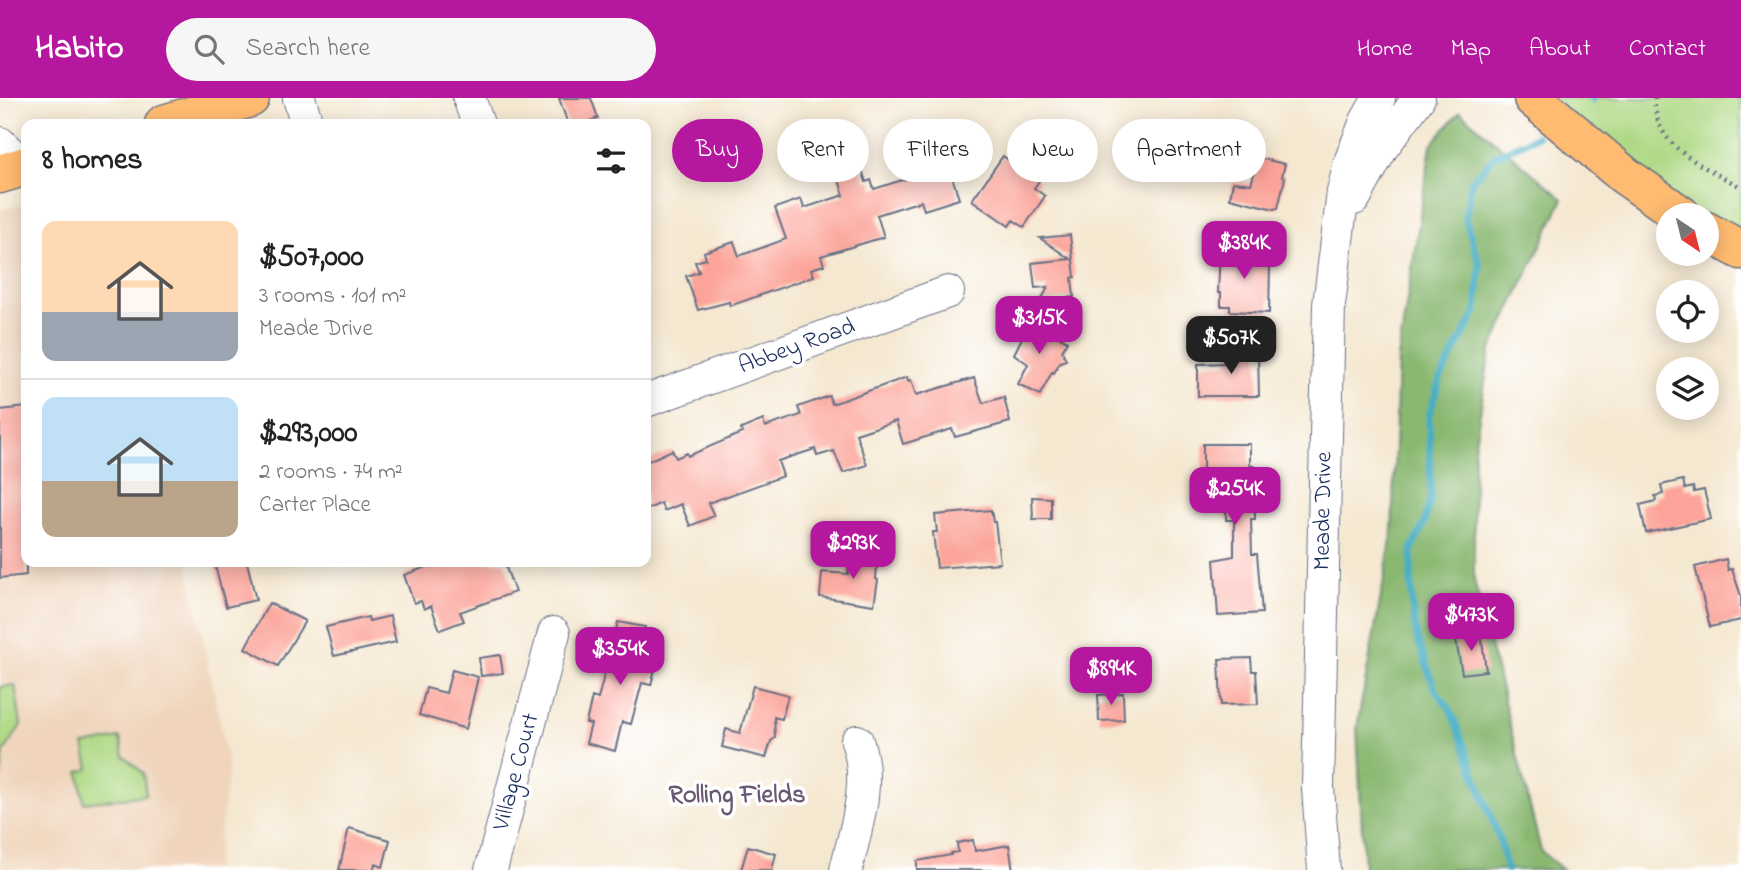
<!DOCTYPE html>
<meta charset="utf-8">
<style>
body{margin:0;font-family:"Indie Flower",sans-serif;background:#f6f6f6;color:#222;height:100vh;display:flex;flex-direction:column;font-size:26px;white-space:nowrap}
*{box-sizing:border-box;margin:0}
p{font-size:23px;color:#767676}
.icon{flex:none;width:38px;height:38px;fill:none;stroke:currentColor;stroke-width:2;stroke-linecap:round;stroke-linejoin:round}
.map{position:relative;flex:1;overflow:hidden}
.drawer{position:absolute;left:21px;top:21px;width:630px;height:448px;display:flex;flex-direction:column;background:#fff;border-radius:14px;box-shadow:0 4px 18px #0003}
.drawer>*{flex:none}
.guide{position:absolute;left:672px;top:21px;width:665px;height:63px;display:flex;gap:14px}
.needle{width:46px;rotate:145deg}
.buttons{position:absolute;left:1656px;top:105px;display:grid;gap:14px}
.buttons a{display:grid;place-items:center;width:63px;height:63px;border-radius:50%;background:#fff;box-shadow:0 4px 18px #0003;font-size:35px}
.price{position:absolute;translate:-50% -60px;padding:0 16px;border-radius:14px;background:#b5179e;color:#fff;font-size:23px;line-height:46px;filter:drop-shadow(0 2px 4px #0008)}
.price::after{content:'';position:absolute;left:50%;top:42px;width:21px;height:16px;margin-left:-10px;background:inherit;clip-path:polygon(0 0,100% 0,50% 100%)}
.price.selected{background:#222;color:#fff}
ul{padding:0;list-style:none}
li{display:flex;align-items:center;gap:21px;height:175px;padding:0 21px}
li+li{border-top:2px solid #e0e0e0}
li span{display:grid;place-items:center;flex:none;width:196px;height:140px;border-radius:14px;color:#555}
li>.icon{margin-inline-start:auto}
span .icon{width:84px;height:84px;fill:#fffc;stroke-width:1}
li b{font-size:30px}
h2{display:flex;justify-content:space-between;align-items:center;height:84px;padding:0 21px;font-size:30px}
.pill{padding:0 24px;border-radius:32px;background:#fff;box-shadow:0 4px 18px #0003;font-size:24px;line-height:63px}
.pill.selected{background:#b5179e;color:#fff}
header{display:flex;align-items:center;gap:42px;box-sizing:border-box;height:98px;padding:0 35px;background:#b5179e;color:#fff}
header strong{font-size:33px}
nav{display:flex;gap:38px;margin-inline-start:auto;font-size:24px}
.search{width:490px;height:63px;background:#f6f6f6;display:flex;align-items:center;gap:18px;box-sizing:border-box;padding:0 24px;border-radius:38px;color:#767676;font-size:26px}
.map>svg:first-child{display:block}
.built{fill:#f0d5bc}
.green{fill:#aed883;stroke:#648470;stroke-width:2}
.forest{fill:#8ab871;stroke:#527468;stroke-width:2}
.lines{fill:none;stroke-linecap:round;stroke-linejoin:round}
.stream{stroke:#44adc3;stroke-width:7}
.building{fill:#fca49a}
.minor-casing{stroke:#677086;stroke-width:34}
.major-casing{stroke:#677086;stroke-width:41}
.path{stroke:#677086;stroke-width:4.5;stroke-dasharray:2 5;stroke-linecap:butt}
.minor{stroke:#fff;stroke-width:32}
.major{stroke:#ffbb71;stroke-width:38}
.labels{text-anchor:middle;dominant-baseline:central;stroke-width:7;stroke-linejoin:round;paint-order:stroke}
.street-label{font-size:24px;fill:#1b2f5e;stroke:#fff}
.neighbourhood-label{font-size:26px;font-weight:bold;fill:#6a5873;stroke:#fff}
</style>
<header>
<strong>Habito</strong>
<div class="search"><svg class="icon" aria-label="search" viewBox="0 0 24 24"><circle cx="10" cy="10" r="6"/><path d="M15 15l6 6"/></svg>Search here</div>
<nav><a>Home</a><a>Map</a><a>About</a><a>Contact</a></nav>
</header>
<div class="map">
<svg width="1741" height="772" viewBox="0 0 1741 772">
<rect width="100%" height="100%" fill="#fff"/>
<filter id="ink" filterUnits="userSpaceOnUse"><feTurbulence type="fractalNoise" baseFrequency=".0143" numOctaves="2"/><feDisplacementMap in="SourceGraphic" scale="14" xChannelSelector="R" yChannelSelector="G"/><feConvolveMatrix kernelMatrix="1 2 1 2 8 2 1 2 1" color-interpolation-filters="sRGB"/></filter>
<filter id="wash" filterUnits="userSpaceOnUse"><feTurbulence type="fractalNoise" baseFrequency=".00686" numOctaves="4" result="noise"/><feDisplacementMap in="SourceGraphic" scale="28" xChannelSelector="R" yChannelSelector="G"/><feGaussianBlur stdDeviation="1.57" result="paint"/><feColorMatrix in="noise" values="0 0 0 0 0 0 0 0 0 0 0 0 0 0 0 0 0 1.4 0 .05"/><feComposite in="paint" operator="in"/></filter>
<g filter="url(#wash)">
<rect width="100%" height="100%" fill="#f5e8d1"/>
<path class="built" d="M26,105V464H187L229,669L215,772H0V112Z"/>
<path class="green" d="M1533,0H1741V147L1682,117Z
M15,587L21,627L4,654L0,685V589Z
M120,640L124,658L143,675L146,697L84,705L79,674L89,671L84,647Z"/>
<path class="forest" d="M1460,14L1563,101L1490,254L1474,351V482L1541,753L1563,772H1364L1357,629L1392,438L1398,260L1431,47Z"/>
<g class="lines">
<path class="stream" d="M1592,2L1594,0
M1507,772L1500,743L1461,639L1450,611L1435,591L1417,540L1412,508L1411,475L1412,451L1424,426L1431,398L1429,318L1440,281L1476,214L1480,168L1465,120L1472,83L1495,58L1537,38"/>
</g>
<g id="blocks">
<path class="building" d="M559,0H591L598,20L582,26H568Z
M941,58L945,70L949,69L959,101L924,112L921,103L877,117L884,139L821,158L824,167L811,171L814,178L730,208L729,204L698,212L686,178L699,174L695,164L706,161L704,154L734,144L739,158L786,141L775,110L801,101L804,110L844,97L836,74L860,66L866,84L871,82L874,91L915,78L924,63Z
M1003,58L1039,83L1034,90L1045,98L1024,129L1013,122L1009,128L972,102Z
M1259,60L1285,66L1282,79L1285,80L1278,110L1274,111L1230,100L1233,84L1251,86Z
M1070,137L1075,179L1072,180L1074,199L1041,203L1048,189L1035,190L1032,165L1070,161L1040,140Z
M1220,152L1264,153L1263,167H1270L1269,215L1230,213V208H1221V195H1218Z
M1031,222L1067,243L1062,253L1066,262L1060,264L1054,275L1052,274L1040,297L1018,286L1028,266L1014,256Z
M1228,254H1258L1259,298H1198V266L1228,265Z
M907,279L908,283L911,282L916,297L974,280L983,305L1004,299L1010,324L955,339L952,331L903,346L896,323L856,336L867,367L843,375L834,353L817,358L815,351L778,363L783,378L708,405L714,418L690,428L681,406L664,413L661,405L646,412V364L672,352L676,360L687,355L688,358L742,335L741,331L763,322L765,329L801,317L798,309L829,298L832,306Z
M26,309V477L0,480V312Z
M1203,346H1250V368H1254L1255,421H1251L1252,456H1257L1262,515L1218,518L1214,462L1234,458V422H1226V402H1218V388H1203Z
M1683,382L1685,391L1693,389L1694,394L1704,392L1711,421L1646,435L1640,407L1656,403L1655,398L1663,396L1661,387Z
M1032,399L1051,400V421H1033Z
M991,412L993,424H995L1000,465L937,470L933,434H937L935,417Z
M850,455L878,457L876,481L878,482L874,507L820,499L822,474L848,476Z
M1726,461L1728,472L1732,471L1741,498V522L1710,529L1695,469Z
M214,464H247L256,502L226,509Z
M440,464H504L515,494L460,514L464,523L440,532L431,508L424,511L421,503L414,505L404,477Z
M269,505L305,523L278,568L245,550Z
M390,518L396,544L334,558L326,529L368,519L369,523Z
M618,524L645,529L639,555L658,559L651,587L642,585L631,626L622,624L615,653L586,645L591,626L586,625L592,599L598,601Z
M1481,534L1486,573L1462,576L1455,537Z
M500,557L503,575L481,578L479,560Z
M1251,560L1252,573H1256L1258,606L1221,607L1219,561Z
M452,572L478,579L466,631L419,617L426,590L446,595Z
M753,588L788,597L782,621L774,619L775,640L771,643L766,660L722,649L726,631L740,635Z
M1123,595L1124,622L1099,623L1098,597Z
M349,730L390,742L383,769L375,766L373,772H339Z
M973,742L975,753L1009,747L1013,772H917V763L951,757V755L958,754L957,745Z
M748,748L776,756L772,772H741Z"/>
</g>
</g>
<g filter="url(#ink)">
<use href="#blocks" fill-opacity="0" stroke="#677086" stroke-width="2"/>
<g class="lines">
<defs>
<path id="minor" d="M299,0L307,26
M469,0L478,26
M0,45L25,69
M1354,101L1382,50L1419,0
M646,303L948,194
M491,772L554,535
M846,772C856,729 872,685 857,643
M1324,772L1318,690L1329,207L1343,94L1350,64L1366,23L1379,0"/>
<path id="major" d="M1533,0L1624,77L1681,117
M164,26L250,0
M0,76L26,68
M1706,133L1741,152"/>
</defs>
<use href="#minor" class="minor-casing"/>
<use href="#major" class="major-casing"/>
<path class="path" d="M1655,0C1652,49 1705,69 1741,89"/>
<use href="#minor" class="minor"/>
<use href="#major" class="major"/>
</g>
</g>
<g class="labels">
<g class="street-label">
<text transform="translate(797 249) rotate(-20)">Abbey Road</text>
<text transform="translate(1324 413) rotate(-89)">Meade Drive</text>
<text transform="translate(517 674) rotate(-75)">Village Court</text>
</g>
<g class="neighbourhood-label">
<text x="737" y="698">Rolling Fields</text>
</g>
</g>
</svg>
<div class="buttons">
<a><svg class="needle" viewBox="-14 -14 28 28"><path d="M0-13l5 13h-10z" fill="#e53935"/><path d="M0 13l5-13h-10z" fill="#767676"/></svg></a>
<a><svg class="icon" aria-label="locate" viewBox="0 0 24 24"><circle cx="12" cy="12" r="6"/><path d="M12 2v4M12 18v4M2 12h4M18 12h4"/></svg></a>
<a><svg class="icon" aria-label="layers" viewBox="0 0 24 24"><path d="M12 4l9 5-9 5-9-5zM3 14l9 5 9-5"/></svg></a>
</div>
<b class="price" style="left:1244px;top:183px">$384K</b>
<b class="price" style="left:1039px;top:258px">$315K</b>
<b class="price selected" style="left:1231px;top:278px">$507K</b>
<b class="price" style="left:1235px;top:429px">$254K</b>
<b class="price" style="left:853px;top:483px">$293K</b>
<b class="price" style="left:1471px;top:555px">$473K</b>
<b class="price" style="left:620px;top:589px">$354K</b>
<b class="price" style="left:1111px;top:609px">$894K</b>
<div class="guide">
<a class="pill selected">Buy</a>
<a class="pill">Rent</a>
<a class="pill">Filters</a>
<a class="pill">New</a>
<a class="pill">Apartment</a>
</div>
<section class="drawer">
<h2>8 homes<svg class="icon" aria-label="filters" viewBox="0 0 24 24"><path d="M4 7h16M4 17h16"/><circle cx="9" cy="7" r="2"/><circle cx="15" cy="17" r="2"/></svg></h2>
<ul>
<li><span style="background:linear-gradient(#ffd9b3 65%,#9aa5b1 0)"><svg class="icon" aria-label="home" viewBox="0 0 24 24"><path d="M3 11l9-7 9 7M6 9v11h12V9"/></svg></span><div><b>$507,000</b><p>3 rooms · 101 m²</p><p>Meade Drive</p></div></li>
<li><span style="background:linear-gradient(#bfe0f5 60%,#b9a48a 0)"><svg class="icon" aria-label="home" viewBox="0 0 24 24"><path d="M3 11l9-7 9 7M6 9v11h12V9"/></svg></span><div><b>$293,000</b><p>2 rooms · 74 m²</p><p>Carter Place</p></div></li>
</ul>
</section>
</div>
